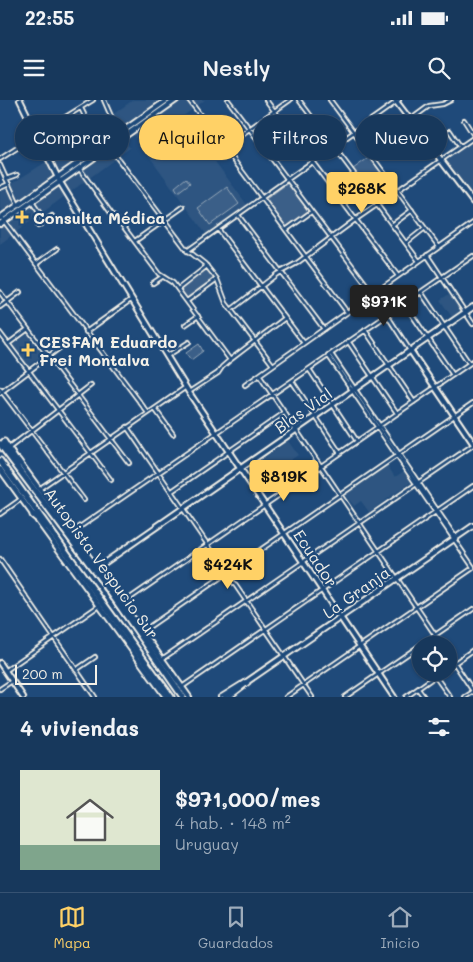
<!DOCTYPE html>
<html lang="es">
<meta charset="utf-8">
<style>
body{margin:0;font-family:Mali,sans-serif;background:#203f62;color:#f1f3f6;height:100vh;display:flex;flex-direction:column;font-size:19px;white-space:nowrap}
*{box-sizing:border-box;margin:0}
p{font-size:16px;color:#9eacbb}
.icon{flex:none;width:28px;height:28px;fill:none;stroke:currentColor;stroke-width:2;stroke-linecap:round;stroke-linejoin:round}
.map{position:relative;height:597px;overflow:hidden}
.drawer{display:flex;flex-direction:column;background:#17385c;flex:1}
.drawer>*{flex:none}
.banner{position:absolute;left:15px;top:15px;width:444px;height:45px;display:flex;gap:10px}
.tools{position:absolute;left:412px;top:536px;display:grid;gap:10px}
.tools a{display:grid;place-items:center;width:45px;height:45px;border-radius:50%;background:#17385c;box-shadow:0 1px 4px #0004,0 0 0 1px #365272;font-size:25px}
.scale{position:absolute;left:15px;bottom:12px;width:82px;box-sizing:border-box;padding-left:5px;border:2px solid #f4f1e8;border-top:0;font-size:14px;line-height:18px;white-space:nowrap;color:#f4f1e8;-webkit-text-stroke:4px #1f4a7a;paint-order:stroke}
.price{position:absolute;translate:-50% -42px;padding:0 11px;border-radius:5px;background:#ffd166;color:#111;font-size:16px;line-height:32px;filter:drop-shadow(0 1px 2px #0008)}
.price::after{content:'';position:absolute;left:50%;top:30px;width:15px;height:11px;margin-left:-8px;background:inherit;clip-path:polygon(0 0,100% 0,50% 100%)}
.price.on{background:#222;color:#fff}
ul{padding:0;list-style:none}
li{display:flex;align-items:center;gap:15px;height:125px;padding:0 20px}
li span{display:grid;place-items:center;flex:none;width:140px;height:100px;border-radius:0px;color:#555}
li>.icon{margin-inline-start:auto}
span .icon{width:60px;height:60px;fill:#fffc;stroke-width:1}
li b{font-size:21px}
h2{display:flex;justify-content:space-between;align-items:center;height:60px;padding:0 20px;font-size:21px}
.pill{padding:0 18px;border-radius:22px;background:#17385c;box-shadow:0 1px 4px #0004,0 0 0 1px #365272;font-size:18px;line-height:45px}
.pill.on{background:#ffd166;color:#111}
.status{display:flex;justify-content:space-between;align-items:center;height:35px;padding:0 25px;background:#17385c;direction:ltr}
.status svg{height:14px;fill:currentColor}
header{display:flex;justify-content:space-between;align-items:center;height:65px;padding:0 20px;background:#17385c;font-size:22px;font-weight:600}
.menu{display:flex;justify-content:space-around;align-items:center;height:70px;border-top:1px solid #365272;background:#17385c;font-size:14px;color:#9eacbb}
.menu a{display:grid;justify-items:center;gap:2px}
.menu .on{color:#ffd166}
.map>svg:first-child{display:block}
.built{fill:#2d5581}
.green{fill:#3a5f88;stroke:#97a8b8}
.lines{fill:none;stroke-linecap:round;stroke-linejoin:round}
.street-casing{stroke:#f4f1e8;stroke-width:6}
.secondary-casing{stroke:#f4f1e8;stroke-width:8}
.primary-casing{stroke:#f4f1e8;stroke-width:8}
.highway-casing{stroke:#f4f1e8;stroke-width:9}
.street{stroke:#1f4a7a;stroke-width:2.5}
.secondary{stroke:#1f4a7a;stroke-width:4}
.primary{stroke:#1f4a7a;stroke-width:4}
.highway{stroke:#1f4a7a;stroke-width:5}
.rail{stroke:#f4f1e8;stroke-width:1;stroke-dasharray:8 4;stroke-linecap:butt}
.poi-dot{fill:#ffd166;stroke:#1f4a7a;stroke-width:2}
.labels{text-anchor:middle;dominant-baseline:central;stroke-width:4.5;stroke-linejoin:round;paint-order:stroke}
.poi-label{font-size:16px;font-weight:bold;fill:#f4f1e8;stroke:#1f4a7a;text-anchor:start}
.street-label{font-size:16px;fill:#f4f1e8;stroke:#1f4a7a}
</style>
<div class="status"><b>22:55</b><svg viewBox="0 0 49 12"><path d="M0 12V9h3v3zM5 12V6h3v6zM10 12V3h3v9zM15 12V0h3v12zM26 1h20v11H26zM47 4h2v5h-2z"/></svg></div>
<header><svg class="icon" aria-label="menu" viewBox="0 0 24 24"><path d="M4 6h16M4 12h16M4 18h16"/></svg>Nestly<svg class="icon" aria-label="search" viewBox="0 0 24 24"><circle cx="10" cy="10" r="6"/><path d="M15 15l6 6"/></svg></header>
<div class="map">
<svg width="473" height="597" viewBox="0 0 473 597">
<rect width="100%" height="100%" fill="#1f4a7a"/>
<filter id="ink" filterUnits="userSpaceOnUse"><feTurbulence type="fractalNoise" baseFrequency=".02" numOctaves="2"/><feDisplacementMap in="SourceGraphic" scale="10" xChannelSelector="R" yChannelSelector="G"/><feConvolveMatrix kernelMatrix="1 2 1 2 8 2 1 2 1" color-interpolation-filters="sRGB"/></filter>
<g filter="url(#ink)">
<path class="built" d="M133,0H205L182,17L248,106L206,134L133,34L124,40L130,48L0,144V114L3,112L0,106V91L49,60Z
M473,41V97L446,61Z
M449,194L461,211L452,217L440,200Z
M28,234L43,255L28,266L13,245Z
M288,341L298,355L255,385L246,371Z
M387,365L395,377L404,371L411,382L369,412L361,401L354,406L345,395Z"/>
<path class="green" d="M175,26L185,39L174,46L165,33Z
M371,56L394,90L379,102L353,69Z
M186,78L190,83L178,92L175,87Z
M288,83L309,112L287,128L266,99Z
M227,87L239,104L210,125L198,108Z
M206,168L215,179L188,200L180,189Z
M199,244L203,251L191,260L186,253Z"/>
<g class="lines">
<defs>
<path id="street" d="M104,0L121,39
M189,0L347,212
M228,0L372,192L409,249
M266,0L398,176
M299,0L419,161
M330,0L439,147
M81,8L94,35
M410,20L429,6L443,4L451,0
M464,20L473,34
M450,31L460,46
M106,43L186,149L205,164L217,179L226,203L273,265
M224,47L290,0
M0,59L37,35
M78,62L59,21L93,0
M0,65L18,105
M79,68L111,113L123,126L159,174L173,183L230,260
M6,79L17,75
M0,88L9,84
M32,102L45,121
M238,115L324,229
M1,117L148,313
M392,125L412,110
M38,126L52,116
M218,129L304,243
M286,130L311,112
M135,141L183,107
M406,143L425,128
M187,151L399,0
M427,155L473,224
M36,164L57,149
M153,183L162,177
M178,189L207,166
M0,192L129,363
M421,192L469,263
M187,201L217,179
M404,203L453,275
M0,207L20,192
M231,210L277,174L297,163L355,120L473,38
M185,225L198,216
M365,230L414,302
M86,232L132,199
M0,233L111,380
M348,241L397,313
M8,244L28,229
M331,254L456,438
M328,255L473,467
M167,256L189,242
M309,269L357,341
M259,275L442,545
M292,281L340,353
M245,285L473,123
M0,289L84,400
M189,292L218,273L222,267L230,260L285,218
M0,293L62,246
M155,309L173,334
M127,327L312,597
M9,348L91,285
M39,389L186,287
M172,391L284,313
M0,414L21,399
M71,433L473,156
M0,459L95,597
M123,503L473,261
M143,531L473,303
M449,555L473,591
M162,559L473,345
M449,567L473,550
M76,570L95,557
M5,571L100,505
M435,576L450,597
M182,587L473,386
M0,589L12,581
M418,589L424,597
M220,597L241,584
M230,597L248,583
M286,597L473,468
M345,597L473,509
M406,597L441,572
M465,597L473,592"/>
<path id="secondary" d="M20,0L60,82L190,294L394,597
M395,0L473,102
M410,250L473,343
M97,468L473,207
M0,563L23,597
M232,592L473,426
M225,597L234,591"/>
<path id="primary" d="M0,118L167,0
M0,124L176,0
M18,360L97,468L189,597
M0,369L34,416
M38,421L166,597"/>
<path id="highway" d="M4,342L18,364
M0,344L104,483L183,597
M0,361L171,597
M33,415L46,426"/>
</defs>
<use href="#street" class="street-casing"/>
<use href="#secondary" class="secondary-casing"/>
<use href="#primary" class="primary-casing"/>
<use href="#highway" class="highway-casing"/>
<use href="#street" class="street"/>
<use href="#secondary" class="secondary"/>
<use href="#primary" class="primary"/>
<use href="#highway" class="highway"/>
<path class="rail" d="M0,350L93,475L179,597"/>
</g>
</g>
<g class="poi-dot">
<path d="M19.5 109.5h5v5h5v5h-5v5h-5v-5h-5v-5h5z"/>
<path d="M25.5 242.5h5v5h5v5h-5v5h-5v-5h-5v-5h5z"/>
</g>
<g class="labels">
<g class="poi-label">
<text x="33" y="117">Consulta Médica</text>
<text x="39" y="241">CESFAM Eduardo<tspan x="39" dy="18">Frei Montalva</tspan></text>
</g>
<g class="street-label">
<text transform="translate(303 310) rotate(-35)">Blas Vial</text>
<text transform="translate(316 458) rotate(56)">Ecuador</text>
<text transform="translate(102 463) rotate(54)">Autopista Vespucio Sur</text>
<text transform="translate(356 492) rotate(-35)">La Granja</text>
</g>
</g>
</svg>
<div class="tools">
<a><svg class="icon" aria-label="locate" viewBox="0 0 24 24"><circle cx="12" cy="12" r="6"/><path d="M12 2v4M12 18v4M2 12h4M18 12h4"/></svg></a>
</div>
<div class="scale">200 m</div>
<b class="price" style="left:362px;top:114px">$268K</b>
<b class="price on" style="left:384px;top:227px">$971K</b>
<b class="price" style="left:284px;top:402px">$819K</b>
<b class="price" style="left:228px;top:490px">$424K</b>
<div class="banner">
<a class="pill">Comprar</a>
<a class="pill on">Alquilar</a>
<a class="pill">Filtros</a>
<a class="pill">Nuevo</a>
</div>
</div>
<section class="drawer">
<h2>4 viviendas<svg class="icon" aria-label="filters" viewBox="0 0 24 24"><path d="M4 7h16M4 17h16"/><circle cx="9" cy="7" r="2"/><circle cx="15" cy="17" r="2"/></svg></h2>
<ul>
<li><span style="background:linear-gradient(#dfe7d0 75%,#7fa58c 0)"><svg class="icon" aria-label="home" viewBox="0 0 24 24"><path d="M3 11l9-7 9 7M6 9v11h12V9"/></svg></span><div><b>$971,000/mes</b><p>4 hab. · 148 m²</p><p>Uruguay</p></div></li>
</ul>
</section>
<nav class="menu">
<a class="on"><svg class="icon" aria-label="map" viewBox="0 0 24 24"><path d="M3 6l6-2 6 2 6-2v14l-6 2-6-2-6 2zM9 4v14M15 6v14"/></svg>Mapa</a>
<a><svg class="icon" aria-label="saved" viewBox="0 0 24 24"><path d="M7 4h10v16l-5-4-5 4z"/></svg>Guardados</a>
<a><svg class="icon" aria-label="home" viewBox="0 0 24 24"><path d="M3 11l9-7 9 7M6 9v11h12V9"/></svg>Inicio</a>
</nav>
